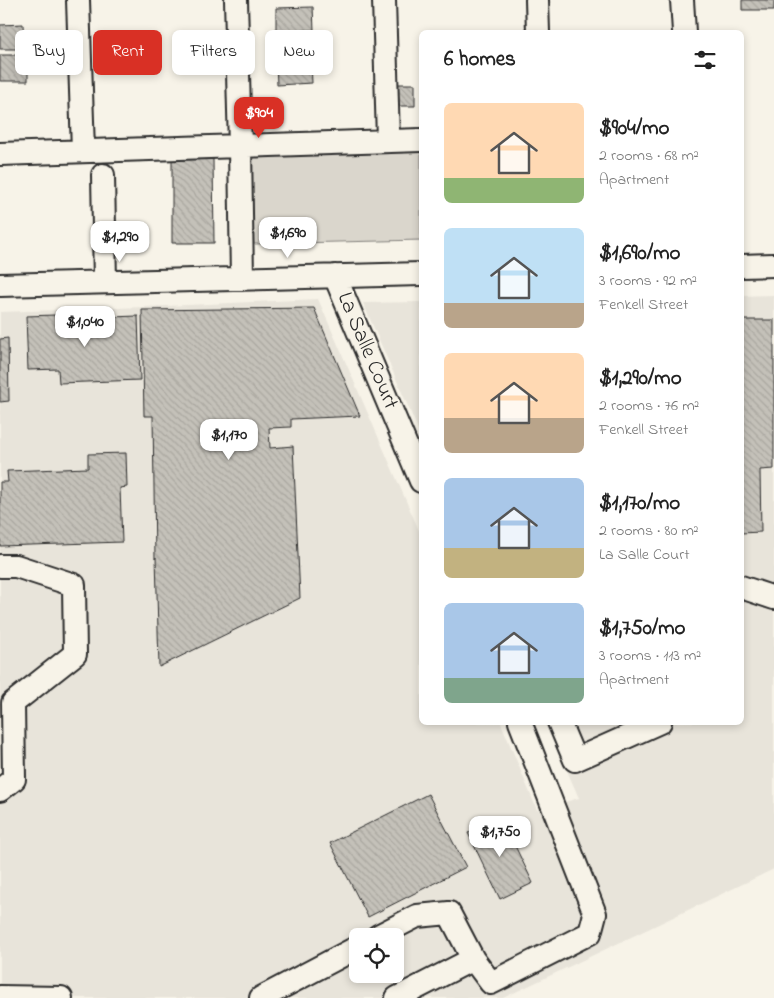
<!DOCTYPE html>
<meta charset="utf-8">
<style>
body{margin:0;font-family:"Indie Flower",sans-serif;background:#f6f6f6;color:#222;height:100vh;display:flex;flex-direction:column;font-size:19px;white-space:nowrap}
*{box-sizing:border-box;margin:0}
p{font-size:16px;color:#767676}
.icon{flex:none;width:28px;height:28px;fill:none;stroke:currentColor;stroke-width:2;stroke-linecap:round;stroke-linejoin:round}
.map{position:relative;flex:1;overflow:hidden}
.details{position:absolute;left:419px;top:30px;width:325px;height:695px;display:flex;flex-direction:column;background:#fff;border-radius:8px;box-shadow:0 2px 8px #0003}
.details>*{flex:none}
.banner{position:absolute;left:15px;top:30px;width:329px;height:45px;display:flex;gap:10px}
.controls{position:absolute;left:349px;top:928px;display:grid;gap:10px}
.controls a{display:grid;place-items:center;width:55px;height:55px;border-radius:8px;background:#fff;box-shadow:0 2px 8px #0003;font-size:25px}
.price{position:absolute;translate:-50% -42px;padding:0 11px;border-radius:10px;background:#fff;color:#222;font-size:16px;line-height:32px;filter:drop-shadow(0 1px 2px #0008)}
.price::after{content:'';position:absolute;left:50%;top:30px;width:15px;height:11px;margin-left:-8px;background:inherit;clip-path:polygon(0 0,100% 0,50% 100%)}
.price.current{background:#d93025;color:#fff}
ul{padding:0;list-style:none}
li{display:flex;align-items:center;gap:15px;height:125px;padding:0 25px}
li span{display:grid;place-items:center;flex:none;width:140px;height:100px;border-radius:8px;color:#555}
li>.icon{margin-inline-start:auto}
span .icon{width:60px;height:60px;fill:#fffc;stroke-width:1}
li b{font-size:21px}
h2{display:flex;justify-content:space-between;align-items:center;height:60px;padding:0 25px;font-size:21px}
.chip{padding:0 18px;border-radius:8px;background:#fff;box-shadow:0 2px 8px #0003;font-size:18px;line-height:45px}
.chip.current{background:#d93025;color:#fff}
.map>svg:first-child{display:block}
.built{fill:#e8e4da;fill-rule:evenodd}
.green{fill:#dad6cc;stroke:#82807c}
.building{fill:url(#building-back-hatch);stroke:#2b2b2b}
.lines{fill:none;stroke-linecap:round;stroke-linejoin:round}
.minor-casing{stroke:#2b2b2b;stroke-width:26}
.minor{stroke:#f7f3e8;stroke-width:22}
.labels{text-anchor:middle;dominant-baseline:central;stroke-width:4;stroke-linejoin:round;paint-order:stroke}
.street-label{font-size:22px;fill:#2b2b2b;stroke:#f7f3e8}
</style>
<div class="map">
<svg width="774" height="998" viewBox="0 0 774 998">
<defs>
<pattern id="building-back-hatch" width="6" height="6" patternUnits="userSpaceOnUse" patternTransform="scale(1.25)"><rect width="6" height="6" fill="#c4c1b9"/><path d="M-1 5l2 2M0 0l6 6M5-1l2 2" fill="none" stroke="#a9a69f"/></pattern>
</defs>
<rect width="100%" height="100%" fill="#f7f3e8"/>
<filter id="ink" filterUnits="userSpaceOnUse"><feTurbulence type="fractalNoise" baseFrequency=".02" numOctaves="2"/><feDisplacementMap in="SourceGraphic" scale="10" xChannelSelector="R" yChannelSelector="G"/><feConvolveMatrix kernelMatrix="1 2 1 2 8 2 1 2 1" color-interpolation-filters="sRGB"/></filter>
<g filter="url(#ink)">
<path class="built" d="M774,295V869L503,998H0V312L145,307L318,299L421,535V722L501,723L537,810L579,798L546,723L741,722V296ZM358,936H395V974H358Z
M421,302V436L363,303Z"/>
<path class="green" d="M421,145V240L254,244L250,152Z"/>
<path class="building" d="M742,0H774V10H742Z
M313,7L314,30L276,31V8Z
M23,24L24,49H0V25Z
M0,55H28V81H0Z
M311,61L312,83L277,85L276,62Z
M395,84H415V106H396Z
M172,159H213L214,243H172Z
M314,308L360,416L291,419V427L269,428L270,448L293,446L300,598L159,667L156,557L155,559L153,416H144L142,310Z
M55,315L56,319L138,316L140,380L59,383L58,369L28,370L26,316Z
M741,320H774V469L760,470L761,532L741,533Z
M8,338L9,401L0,402V339Z
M126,453L127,487L120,488L122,542L0,546V482H8L7,471L88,468V454Z
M428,794L466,867L368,917L330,843Z
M501,817L533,883L500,899L468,833Z"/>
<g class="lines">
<defs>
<path id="minor" d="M78,0L83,151
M236,0L240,147L242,279
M384,0L388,140
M537,0L538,32
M682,0L684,32
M0,154L421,140
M103,175L105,282
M741,266L774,265
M335,276L421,481
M0,285L421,274
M0,566H16L74,585L75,654L13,703L14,779L0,790
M741,587L774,598
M559,722L575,760L660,722
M378,936L417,916L449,913L473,959L397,998
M473,959L491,983L590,933L595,914L520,722
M0,997L61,998
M261,998L358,947"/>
</defs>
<use href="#minor" class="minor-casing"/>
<use href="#minor" class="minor"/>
</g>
</g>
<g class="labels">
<g class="street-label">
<text transform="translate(367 351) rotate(67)">La Salle Court</text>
</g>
</g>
</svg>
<div class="controls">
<a><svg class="icon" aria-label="locate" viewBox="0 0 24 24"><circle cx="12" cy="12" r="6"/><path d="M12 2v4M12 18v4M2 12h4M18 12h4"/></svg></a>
</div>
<b class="price current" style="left:259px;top:139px">$904</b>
<b class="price" style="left:288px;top:259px">$1,690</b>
<b class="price" style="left:120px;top:263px">$1,290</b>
<b class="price" style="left:85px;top:348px">$1,040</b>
<b class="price" style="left:229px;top:461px">$1,170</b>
<b class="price" style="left:500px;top:858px">$1,750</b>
<div class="banner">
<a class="chip">Buy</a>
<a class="chip current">Rent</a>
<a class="chip">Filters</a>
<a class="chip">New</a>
</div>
<section class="details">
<h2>6 homes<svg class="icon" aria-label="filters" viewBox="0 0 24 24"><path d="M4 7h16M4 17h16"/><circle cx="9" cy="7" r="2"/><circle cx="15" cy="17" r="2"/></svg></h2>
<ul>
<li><span style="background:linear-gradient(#ffd9b3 75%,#8fb573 0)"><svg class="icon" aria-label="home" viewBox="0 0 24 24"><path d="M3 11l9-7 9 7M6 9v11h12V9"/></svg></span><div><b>$904/mo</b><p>2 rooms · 68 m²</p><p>Apartment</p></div></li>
<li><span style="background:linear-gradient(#bfe0f5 75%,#b9a48a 0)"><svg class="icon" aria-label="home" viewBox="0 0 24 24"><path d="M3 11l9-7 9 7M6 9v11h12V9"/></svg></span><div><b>$1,690/mo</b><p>3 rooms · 92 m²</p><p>Fenkell Street</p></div></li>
<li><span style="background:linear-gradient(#ffd9b3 65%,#b9a48a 0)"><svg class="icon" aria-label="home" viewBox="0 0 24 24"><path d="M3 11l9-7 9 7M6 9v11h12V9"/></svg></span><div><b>$1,290/mo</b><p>2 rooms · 76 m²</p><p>Fenkell Street</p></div></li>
<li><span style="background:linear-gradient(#a9c7e8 70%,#c2b280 0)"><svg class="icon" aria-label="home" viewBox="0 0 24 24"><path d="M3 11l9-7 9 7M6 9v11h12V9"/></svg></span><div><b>$1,170/mo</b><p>2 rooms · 80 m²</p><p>La Salle Court</p></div></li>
<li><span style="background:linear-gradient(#a9c7e8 75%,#7fa58c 0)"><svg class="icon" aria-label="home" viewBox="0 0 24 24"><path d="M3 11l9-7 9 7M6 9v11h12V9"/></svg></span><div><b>$1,750/mo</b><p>3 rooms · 113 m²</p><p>Apartment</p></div></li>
</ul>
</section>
</div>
